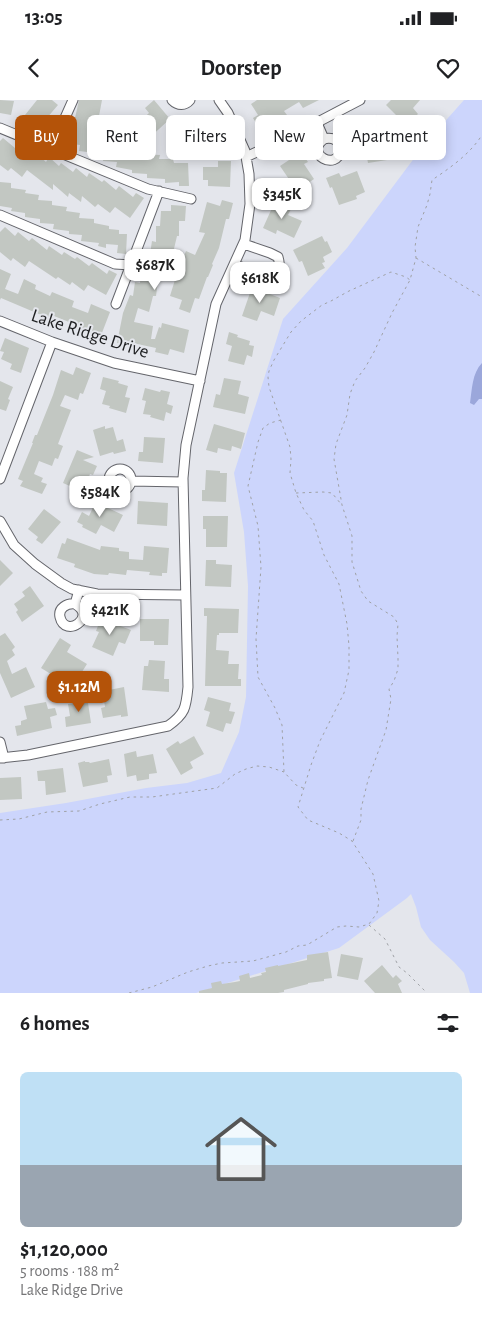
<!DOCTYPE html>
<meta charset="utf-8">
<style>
body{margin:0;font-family:"Alegreya Sans",sans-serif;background:#f2f2f2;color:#202124;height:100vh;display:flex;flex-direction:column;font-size:19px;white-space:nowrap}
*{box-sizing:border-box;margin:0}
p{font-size:16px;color:#757577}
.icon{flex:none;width:28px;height:28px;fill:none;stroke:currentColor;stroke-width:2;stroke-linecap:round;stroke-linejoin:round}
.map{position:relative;height:893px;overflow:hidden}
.panel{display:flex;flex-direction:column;background:#fff;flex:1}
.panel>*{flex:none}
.banner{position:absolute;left:15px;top:15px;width:452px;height:45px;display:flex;gap:10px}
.price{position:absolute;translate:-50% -42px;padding:0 11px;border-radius:10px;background:#fff;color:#222;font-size:16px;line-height:32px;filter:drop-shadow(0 1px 2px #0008)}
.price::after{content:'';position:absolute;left:50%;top:30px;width:15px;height:11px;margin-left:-8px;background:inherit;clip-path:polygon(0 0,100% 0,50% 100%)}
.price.on{background:#b45309;color:#fff}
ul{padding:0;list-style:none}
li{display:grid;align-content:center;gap:10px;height:265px;padding:0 20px}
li+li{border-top:1px solid #e0e0e0}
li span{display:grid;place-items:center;height:155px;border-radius:8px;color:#555}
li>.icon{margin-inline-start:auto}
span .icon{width:90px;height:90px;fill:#fffc;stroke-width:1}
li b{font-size:21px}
h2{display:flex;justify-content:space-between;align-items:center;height:60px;padding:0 20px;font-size:21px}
.pill{padding:0 18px;border-radius:8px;background:#fff;box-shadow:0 2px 12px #0003;font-size:18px;line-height:45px}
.pill.on{background:#b45309;color:#fff}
.status{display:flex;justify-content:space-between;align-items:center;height:35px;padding:0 25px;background:#fff;direction:ltr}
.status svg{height:14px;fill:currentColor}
header{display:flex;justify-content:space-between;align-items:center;height:65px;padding:0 20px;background:#fff;font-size:22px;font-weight:600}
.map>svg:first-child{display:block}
.green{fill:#ccd5fc}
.water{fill:#9ba7db}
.building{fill:#c2c7c2}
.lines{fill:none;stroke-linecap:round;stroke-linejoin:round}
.minor-casing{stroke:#64656b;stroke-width:11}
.path{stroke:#9fa1a5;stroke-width:1;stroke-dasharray:2.5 4;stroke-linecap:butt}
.minor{stroke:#fff;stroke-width:9}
.labels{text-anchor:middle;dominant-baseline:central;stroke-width:4;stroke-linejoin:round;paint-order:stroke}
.street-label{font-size:19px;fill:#1e1f21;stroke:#e4e6ec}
</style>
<div class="status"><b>13:05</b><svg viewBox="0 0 49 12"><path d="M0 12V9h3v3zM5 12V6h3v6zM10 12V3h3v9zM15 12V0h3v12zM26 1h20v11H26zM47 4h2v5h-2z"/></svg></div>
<header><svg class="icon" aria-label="back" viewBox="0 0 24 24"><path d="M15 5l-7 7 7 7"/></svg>Doorstep<svg class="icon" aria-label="heart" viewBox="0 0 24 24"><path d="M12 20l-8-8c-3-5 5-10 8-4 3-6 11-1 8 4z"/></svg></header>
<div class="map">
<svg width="482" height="893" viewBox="0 0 482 893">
<rect width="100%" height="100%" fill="#e4e6ec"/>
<path class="green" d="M464,0H482V893H470L464,873L454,862L430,840L421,827L416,807L411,794L407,798L339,848L196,893H0V713L66,703L146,688L187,683L221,673L239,632L246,597L248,486L244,432L234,373L283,219L347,148L424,45Z"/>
<path class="water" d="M482,263V299H479L474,305L470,303C472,290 472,273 482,263Z"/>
<path class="building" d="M0,0L14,1L11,15L0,13Z
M37,0H52L58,5L46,19L50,22L44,30L25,15Z
M79,0H102L99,16H97L92,35L115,38L114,42L131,46L130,49L144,50V54L160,55L159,59H173L174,63H188L189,86H179V82L165,83V79L147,78V74L132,73V70L116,67L117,62L103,61L104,52L87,50V52L79,51L80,45L63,43L64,36H70L72,17L75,18Z
M154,0L170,19L148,39L136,25L149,13L145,8Z
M257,0H319L303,8L299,2L284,11L287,15L281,19L278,15L259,28L253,18L258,15L251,4Z
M391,0H420L413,8L418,14L410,21L408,19L404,23L386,5Z
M208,15L210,44L189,46L188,32H178L177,21L200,19V16Z
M391,28L393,41L384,42L387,60L368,63L365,47L358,48L356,34Z
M3,38L15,48L17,44L28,52L31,49L46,62L49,57L59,66L61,63L73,72L76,68L87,77L89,73L102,82L104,80L116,90L119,86L133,97L136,93L144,98L130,118L115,107L110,113L98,104L95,107L82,96L81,102L69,93L68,97L53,84V90L27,70L22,77L11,68L8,71L0,65V41Z
M301,52L308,62L304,64L314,79L297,91L280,66Z
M218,61H231L230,87L208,86V80H203V67H218Z
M357,71L365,92L356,96L357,99L339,105L332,87L330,88L326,78L339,73L341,77Z
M0,82L11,83V88L26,90L25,93L39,95L38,100L52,101V105L67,107L66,111L80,113L79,118L94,119V123L109,126V129L119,130V134H127L126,154L117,153L118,145L106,144V148L98,146L99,143L81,141L82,135L69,134V131L53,129L54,124L40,123V119L25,117V113L11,111L12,108L0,106Z
M276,99L292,107L288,115L302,121L294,138L277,130L276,134L263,128Z
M222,100L233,103L229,119H226L219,148L212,164L213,165L208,177H207L199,199L195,198L190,213L179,209L182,200L170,196L178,170L186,151L195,155L205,133L199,132L207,102L220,106Z
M171,105L186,106L185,121H179V136H177L173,153H171L168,168L164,167L163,181H158L156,196H153L149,212L138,208L134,222L153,226L151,239H155L159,227L161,228L162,223L189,230L184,253L170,249L168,255L155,252L156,248L128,242V245L117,243L123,213L130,195L133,196L135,182L140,183L141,170H144L147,153L150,154L152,141L156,142V126H160L161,111H171Z
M5,127L15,136L18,132L29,141L32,138L47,150L49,146L62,155L64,152L75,159L77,157L89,166L92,163L107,174L109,170L117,174L106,195L88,185L84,191L72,182L70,185L58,177L56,179L29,161L25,167L13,158L11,161L0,152V132Z
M322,136L325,142L327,141L332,152L323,157L325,162L322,163L325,168L308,176L302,161L299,162L293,150Z
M0,169L11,174L5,189L18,194L24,179L36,185L35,189L50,196L52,192L74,201L72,207L88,213L91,204L110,212L100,238L78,230L79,226L54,216L53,220L1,198L0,200Z
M252,187L280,198L274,216L261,211L257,221L242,216Z
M229,232L238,235L237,237L250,241L249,245L254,246L252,257L247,255L244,265L228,261L232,246L226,244Z
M5,238L29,248L21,273L10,269L12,264L1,259L4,252L0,251Z
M76,267L91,273L83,294L80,293L78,300L65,295L60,306L71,310L58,344L63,346L58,359L55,358L52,366L39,361L34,374L43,378L41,382L47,384L42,394L20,386L23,381L18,379L33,343H32L35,335H37L53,295L61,270L73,275Z
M103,277L119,281L118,283L128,286L125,297L130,298L126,313L109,308L110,306L102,304L106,291L100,289Z
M224,278L241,281L238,294L249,297L245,314L213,307L216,294L220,295Z
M0,281L13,287L8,299L10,300L6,311L0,309Z
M145,288L160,292L161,290L170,292L167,304L173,306L171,314L166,312L164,321L150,317L151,315L143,314L146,301L142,300Z
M214,324L245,333L241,349L232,346L231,351L218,348L217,353L206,350Z
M105,326V329L113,327L117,341L123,339L126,351L114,354L113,352L100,356L93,330Z
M144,337L165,338L163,363L138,361L139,352H143Z
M77,350L94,357L83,360L97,366L93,375L90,374L83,392L63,383Z
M206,370L220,371V373H227L226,402L202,401V390H205Z
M97,399L109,405L108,408L123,415L114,432L101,425L96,434L82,427L83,425L77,422L82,412L89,416Z
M138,401L168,403L167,426L137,424Z
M44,409L61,422L42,444L36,440L38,437L28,429Z
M203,416H228L227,447H206V429H203Z
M67,438L100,450L101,446L119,448V451L129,452V459L143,460L144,446L169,448L167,473H162V476L149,475L150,472L127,470L126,475L109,473L108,475L94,474L74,467L75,464L57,458L62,443L65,444Z
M0,460L13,473L0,486Z
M206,460H216V464L232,465L231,487L205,486Z
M30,486L44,506L22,522L16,512L18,510L14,504L25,496L22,492Z
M204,508L239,509L238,533H219V535H217L216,550L229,551L228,564H239L238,579H241V586H205L207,516H204Z
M103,513L112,517L110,522L131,530L125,544L119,542L113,556L92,547L99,532L96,531Z
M140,519H169L168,545H154V541H140Z
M5,533L15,547L12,550L15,555L7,561L12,574L26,567L35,587L11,598L0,573V536Z
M60,538L71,545L67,552L87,564L80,575L75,572L73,576L63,571L59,579L41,568Z
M149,560L165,561L164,579H169V592L142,590L144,566H148Z
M124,587L128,616L121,617V615L103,618L101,608L105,607L103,594L110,593L109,590Z
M87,596L91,623L66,627L65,617L70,616L68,604L76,603L75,598Z
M208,597L231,603L229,611L235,612L231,624L226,623L223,632L206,626L210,612L204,610Z
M46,602L48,609L55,608L57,615L50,617L52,628L17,636L15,626L21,625V621L27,619L24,606Z
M194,636L204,654L190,662L193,668L181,675L166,649L178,641L180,644Z
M136,651L137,657L153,654L157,673L149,674V679L137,681L136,675L127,677L124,654Z
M109,659L112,675L107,676L108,682L83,687L78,663L85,661V662H89L90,663Z
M63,668L66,692L46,695L45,681H38L37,671Z
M21,677L22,699L0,700V678Z
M328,852L332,878L324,879V881L308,883V884L284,890V892L278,893H199V891L212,888L211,883L221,881L222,884L235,882L240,881L239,876L249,873L250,878L262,875L261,873L266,872L265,868L278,865V866L307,860V855Z
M341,854L363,858L358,880L337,876Z
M382,865L393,878L396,875L402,881L398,884L402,893H375L364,881Z"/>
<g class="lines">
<defs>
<path id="minor" d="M172,0C178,6 185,6 190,0
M317,23L324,39C332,37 341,40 340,50C338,72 303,54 324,39
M0,28L148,89L191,99
M51,49L73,0
M246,57L297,33L360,0
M0,115L115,164L131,165
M235,165L270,177C279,172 281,167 278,157L270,153L244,144
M116,204L159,91
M0,221L52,242L114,263L200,281
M109 380a11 11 0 1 1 22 0a11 11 0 1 1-22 0Z
M0,379L52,242
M131,381L183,382
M0,421L14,445L35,464L61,483L72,489L97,494L185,495
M75,504C67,503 58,508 60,517C65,539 98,517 75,504L79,490
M0,642L4,658
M0,658L28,655L168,626C185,614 186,608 188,587L183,378L186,345L216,204L245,140L250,104L249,74L245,51L228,13L219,0"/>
</defs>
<use href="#minor" class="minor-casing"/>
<path class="path" d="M416,158L482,197
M281,320L270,323L263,328L258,342L248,386L258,426L261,467L256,539L258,577L275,608L282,625L284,672L296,685L303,688
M296,393L323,392L332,393L341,404
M0,720L19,719L47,712L79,711L100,704L130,697H152L217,688L235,674L246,669L257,666L269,667L284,672
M353,741L361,720V709L368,680L386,630L391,599L389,589L394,581L398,569V558L397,536L398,524L394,517L368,501L361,491L352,462V436L342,405L334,359L336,344L347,315L350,294L355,281L365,268L374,252L392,213L410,180L416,158L415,147L418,127L427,105L430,94L432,80C450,68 470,54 482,35
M369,825L385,839L399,867L407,873L427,893
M129,893L152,887L188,872L208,866L222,863L253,861L286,852L298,846L307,845L337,827L346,826L359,827L369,824L377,813L379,801L373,774L352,741L339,733L308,720L298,707L311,665L320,641L344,593L349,570V546L347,524L339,484L324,455L313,421L304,410L296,393L290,373L291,359L290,347L269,287L268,277L269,271L274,260L291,232L301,221L322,205L331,201L349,191L391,172L406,177L410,180"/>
<use href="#minor" class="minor"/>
</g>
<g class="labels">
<g class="street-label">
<text transform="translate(90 234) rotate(18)">Lake Ridge Drive</text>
</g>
</g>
</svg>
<b class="price" style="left:282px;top:120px">$345K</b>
<b class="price" style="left:155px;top:191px">$687K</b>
<b class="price" style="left:260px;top:204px">$618K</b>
<b class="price" style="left:100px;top:418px">$584K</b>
<b class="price" style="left:110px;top:536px">$421K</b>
<b class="price on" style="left:79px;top:613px">$1.12M</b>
<div class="banner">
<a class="pill on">Buy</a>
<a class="pill">Rent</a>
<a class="pill">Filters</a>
<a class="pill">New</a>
<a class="pill">Apartment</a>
</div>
</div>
<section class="panel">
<h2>6 homes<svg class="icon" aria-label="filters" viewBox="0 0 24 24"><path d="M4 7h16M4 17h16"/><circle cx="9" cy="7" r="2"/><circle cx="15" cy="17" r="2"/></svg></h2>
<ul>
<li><span style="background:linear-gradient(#bfe0f5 60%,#9aa5b1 0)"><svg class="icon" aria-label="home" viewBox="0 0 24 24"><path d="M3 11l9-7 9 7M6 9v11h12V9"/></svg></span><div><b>$1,120,000</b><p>5 rooms · 188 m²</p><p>Lake Ridge Drive</p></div></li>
</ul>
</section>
